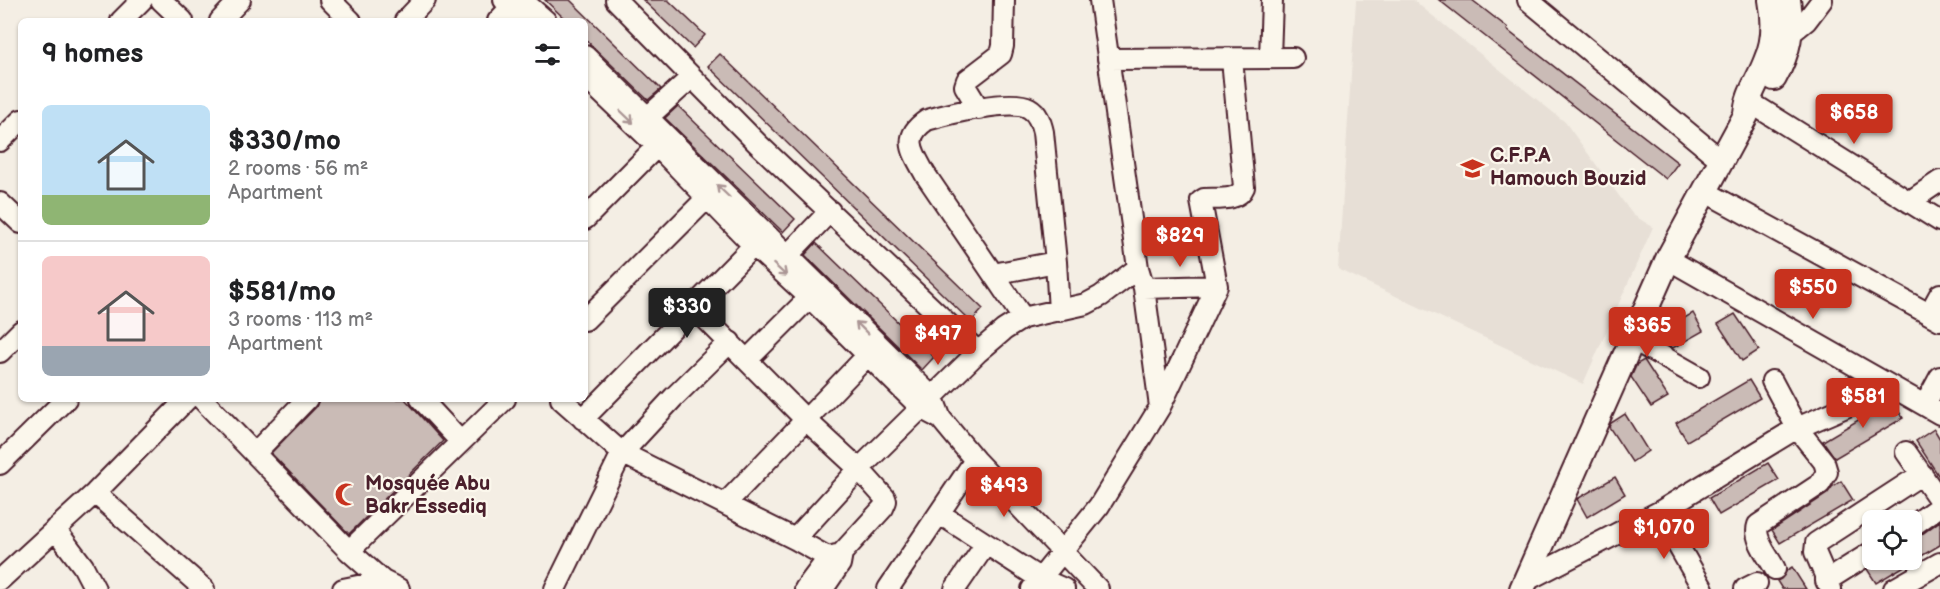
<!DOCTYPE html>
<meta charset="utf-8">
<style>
body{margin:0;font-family:"Balsamiq Sans",sans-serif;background:#f6f6f6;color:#202124;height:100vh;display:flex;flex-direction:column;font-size:22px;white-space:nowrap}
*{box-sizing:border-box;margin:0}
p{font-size:20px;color:#757577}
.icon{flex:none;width:33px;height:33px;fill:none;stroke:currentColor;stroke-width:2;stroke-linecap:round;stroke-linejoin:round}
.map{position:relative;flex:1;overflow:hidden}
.sheet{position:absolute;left:18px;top:18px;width:570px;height:384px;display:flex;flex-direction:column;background:#fff;border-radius:9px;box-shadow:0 2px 4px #0004}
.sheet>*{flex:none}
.fabs{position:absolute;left:1862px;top:510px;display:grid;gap:12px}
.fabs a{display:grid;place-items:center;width:60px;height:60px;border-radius:9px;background:#fff;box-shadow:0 2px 4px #0004;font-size:30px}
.price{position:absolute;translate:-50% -51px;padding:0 14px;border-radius:6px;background:#c8321e;color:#fff;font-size:20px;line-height:39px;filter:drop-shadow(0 2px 3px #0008)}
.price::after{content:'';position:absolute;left:50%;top:36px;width:18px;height:14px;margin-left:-9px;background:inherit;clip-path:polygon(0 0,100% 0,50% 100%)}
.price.on{background:#222;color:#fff}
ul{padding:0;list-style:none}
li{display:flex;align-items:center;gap:18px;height:150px;padding:0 24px}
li+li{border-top:2px solid #e0e0e0}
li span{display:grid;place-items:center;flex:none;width:168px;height:120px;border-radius:9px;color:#555}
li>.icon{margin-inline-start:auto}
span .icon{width:72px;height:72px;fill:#fffc;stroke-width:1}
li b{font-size:26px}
h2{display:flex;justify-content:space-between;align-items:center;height:72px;padding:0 24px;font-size:26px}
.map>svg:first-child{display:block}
.built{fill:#e7dfd6}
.building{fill:#cabbb6;stroke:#4a1f2b;stroke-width:1.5}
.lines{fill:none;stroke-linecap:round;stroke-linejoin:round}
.minor-casing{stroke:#4a1f2b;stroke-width:24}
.major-casing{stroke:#4a1f2b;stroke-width:28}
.minor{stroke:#fbf7ec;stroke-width:20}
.major{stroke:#fbf7ec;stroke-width:24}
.oneway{stroke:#ab9695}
.labels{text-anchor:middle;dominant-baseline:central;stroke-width:4.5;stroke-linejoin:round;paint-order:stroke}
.poi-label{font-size:20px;font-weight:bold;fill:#4a1f2b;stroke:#fbf7ec;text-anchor:start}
</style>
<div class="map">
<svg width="1940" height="589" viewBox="0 0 1940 589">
<rect width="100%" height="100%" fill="#f4eee4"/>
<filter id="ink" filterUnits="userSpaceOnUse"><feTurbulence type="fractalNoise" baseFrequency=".0167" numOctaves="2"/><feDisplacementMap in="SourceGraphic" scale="12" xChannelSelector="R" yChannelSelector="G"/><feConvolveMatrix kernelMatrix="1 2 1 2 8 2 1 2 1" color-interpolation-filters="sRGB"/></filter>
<g filter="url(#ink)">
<path class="built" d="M1356,0H1413L1565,122L1633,215L1653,227L1583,384L1338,269Z"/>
<path class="building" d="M545,0H570L661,89L648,100L585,39V21H567Z
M643,0H668L705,35L693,48Z
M1439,0H1472L1508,28L1507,30L1678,163L1666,179Z
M720,54L983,309L971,322L708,66Z
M678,106L795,219L783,232L665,118Z
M816,243L934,357L922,370L805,255Z
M1693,313L1703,331L1673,348L1658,340L1655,335Z
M1735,314L1759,350L1742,361L1718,324Z
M1644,360L1668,397L1651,407L1631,377L1637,364Z
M1749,380L1760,398L1687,441L1676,423Z
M319,399H405L443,441L349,534L271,453L316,407Z
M1892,400L1903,418L1835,458L1823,441Z
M1625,414L1648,451L1632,462L1609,427L1611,423Z
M1934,429L1940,439V478L1916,441Z
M1768,463L1779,480L1719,515L1709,498Z
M1615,477L1625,494L1587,517L1577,499Z
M1841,481L1853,500L1780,543L1772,530L1827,494L1832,487Z
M1940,521V545L1876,583L1867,569L1881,560H1911V539L1918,537Z
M1792,567L1806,589H1782L1777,581L1781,579L1787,570Z"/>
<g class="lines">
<defs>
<path id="minor" d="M161,0L183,21
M330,0L351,21
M504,0L526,21
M522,0L546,21
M616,0L758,144L978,352
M1528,0L1721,160
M121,21L142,0
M220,21L240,0
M405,21L425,0
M498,21L511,7
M1780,31L1791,33L1806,21L1822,0
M585,56L933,398L941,419L975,460L1098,589
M1270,58L1272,0
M1108,59L1293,58
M585,77L656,145L753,245L810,298L922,409L941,419
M1748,101L1940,221
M979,109L965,86L967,80L1001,54L1003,46L1004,0
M648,117L692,77
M0,141L21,120
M1704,191L1940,320
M1909,202L1940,181
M0,203L21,223
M585,219L665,138
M788,255L830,211
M1668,259L1940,414
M993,274L1056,262
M1144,288L1217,286
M693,306L805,419L859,469L885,498L886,501L883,508L842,553L840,564L823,589
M1929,314L1940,294
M1023,318L925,174C913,152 901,137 927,120C948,114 1011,98 1029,108C1038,113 1041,123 1043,132L1056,262L1059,311
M585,320L707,198
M1632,339L1699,377
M0,352L21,331
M747,360L819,288
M1772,381L1797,428L1824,462L1827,472L1820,484L1758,525C1753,539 1769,557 1775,569
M202,399L349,551L383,581L399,589
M421,399L460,441
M561,399L622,453L795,539L840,564
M1925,405L1940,377
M1160,407L1217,286L1201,201L1204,199C1217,198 1238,202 1244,187L1232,59
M583,419L762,237
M1906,452L1940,501
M255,453L307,399
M0,464L66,399
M95,493L204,589
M725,504L867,356
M1659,512L1703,589
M940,514L1039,578L1064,589
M1911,527L1940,506
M55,529L83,566L95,589
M795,539L859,469L978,352L1004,330L1023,318L1086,304L1101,296L1138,268
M349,551L505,399
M0,580L95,493L187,399
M1525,581L1659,512L1797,428L1892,387
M1826,581L1872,552
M343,589L383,581
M555,589L622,453L674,397L730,342
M805,589L829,557L836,555
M888,589L975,460
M955,589L986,544
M1032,589L1099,506L1160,407L1144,288L1138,268L1100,0
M1745,589L1757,583
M1831,589L1815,552L1816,543L1922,474
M1894,589L1940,563"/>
<path id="major" d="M1774,78C1789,51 1793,30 1788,0
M1522,589L1668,259L1746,115C1747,94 1759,80 1766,61C1775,41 1775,21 1771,0"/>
</defs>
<use href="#minor" class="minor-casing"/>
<use href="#major" class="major-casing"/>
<use href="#minor" class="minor"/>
<use href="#major" class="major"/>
</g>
<defs><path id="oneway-shaft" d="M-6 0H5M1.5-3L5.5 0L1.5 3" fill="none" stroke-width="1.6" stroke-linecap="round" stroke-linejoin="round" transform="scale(1.5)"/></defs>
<g class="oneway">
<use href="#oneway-shaft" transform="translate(627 117) rotate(44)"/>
<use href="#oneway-shaft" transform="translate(723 191) rotate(-136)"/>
<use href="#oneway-shaft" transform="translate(780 270) rotate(42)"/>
<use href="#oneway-shaft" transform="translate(862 328) rotate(-135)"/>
</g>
</g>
<defs>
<symbol id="university-bare" viewBox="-9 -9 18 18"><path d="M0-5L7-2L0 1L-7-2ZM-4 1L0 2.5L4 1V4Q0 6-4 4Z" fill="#c8321e" stroke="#fbf7ec" stroke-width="2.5" paint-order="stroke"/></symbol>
<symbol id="mosque-bare" viewBox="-9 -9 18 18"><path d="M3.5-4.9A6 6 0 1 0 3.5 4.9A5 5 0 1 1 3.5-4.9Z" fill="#c8321e" stroke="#fbf7ec" stroke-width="2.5" paint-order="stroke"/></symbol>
</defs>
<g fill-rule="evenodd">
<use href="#university-bare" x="1456" y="152" width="33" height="33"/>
<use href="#mosque-bare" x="330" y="478" width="33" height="33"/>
</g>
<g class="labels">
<g class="poi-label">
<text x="1490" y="156">C.F.P.A<tspan x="1490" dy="23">Hamouch Bouzid</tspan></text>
<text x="365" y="484">Mosquée Abu<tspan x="365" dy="23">Bakr Essediq</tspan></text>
</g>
</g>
</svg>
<div class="fabs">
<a><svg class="icon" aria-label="locate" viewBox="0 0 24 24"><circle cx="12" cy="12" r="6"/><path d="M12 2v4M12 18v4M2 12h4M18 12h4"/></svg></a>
</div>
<b class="price" style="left:1854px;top:145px">$658</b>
<b class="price" style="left:1180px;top:268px">$829</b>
<b class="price" style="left:1813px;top:320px">$550</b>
<b class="price on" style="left:687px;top:339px">$330</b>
<b class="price" style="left:1647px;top:358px">$365</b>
<b class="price" style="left:938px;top:366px">$497</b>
<b class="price" style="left:1863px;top:429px">$581</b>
<b class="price" style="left:1004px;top:518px">$493</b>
<b class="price" style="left:1664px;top:560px">$1,070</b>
<section class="sheet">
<h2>9 homes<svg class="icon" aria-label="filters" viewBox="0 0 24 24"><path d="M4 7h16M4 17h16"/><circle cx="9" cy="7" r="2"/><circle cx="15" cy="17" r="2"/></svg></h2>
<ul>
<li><span style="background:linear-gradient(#bfe0f5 75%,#8fb573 0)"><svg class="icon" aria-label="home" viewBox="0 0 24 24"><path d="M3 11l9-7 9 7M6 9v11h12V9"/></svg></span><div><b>$330/mo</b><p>2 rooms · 56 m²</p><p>Apartment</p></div></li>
<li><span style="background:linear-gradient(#f6c9c9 75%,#9aa5b1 0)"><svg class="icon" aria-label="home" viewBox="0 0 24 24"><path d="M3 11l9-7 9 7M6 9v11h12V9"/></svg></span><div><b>$581/mo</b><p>3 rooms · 113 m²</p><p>Apartment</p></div></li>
</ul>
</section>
</div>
